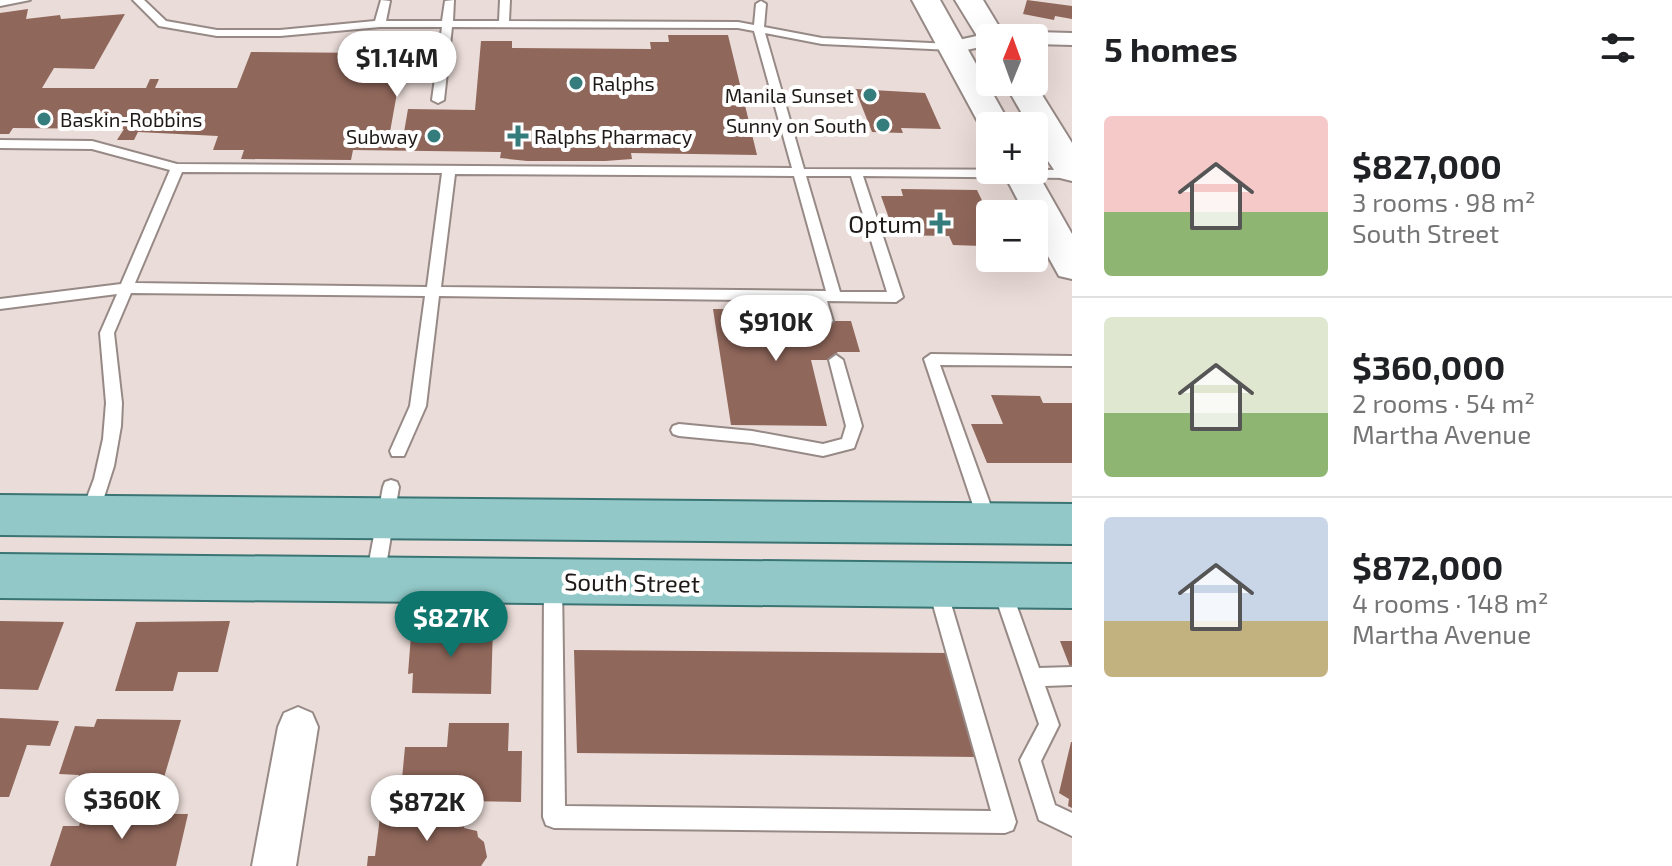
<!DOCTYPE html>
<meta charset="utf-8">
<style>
body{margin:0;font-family:"Exo 2",sans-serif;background:#f6f6f6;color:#202124;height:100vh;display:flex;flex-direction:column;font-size:30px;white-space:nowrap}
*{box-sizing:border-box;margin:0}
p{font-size:26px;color:#757577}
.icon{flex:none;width:44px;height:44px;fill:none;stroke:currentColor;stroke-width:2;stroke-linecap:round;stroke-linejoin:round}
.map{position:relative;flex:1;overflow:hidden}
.side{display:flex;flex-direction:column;background:#fff;width:600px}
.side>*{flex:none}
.needle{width:52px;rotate:1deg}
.fabs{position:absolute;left:976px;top:24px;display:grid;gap:16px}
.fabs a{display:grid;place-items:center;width:72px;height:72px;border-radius:8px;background:#fff;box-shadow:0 8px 32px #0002;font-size:40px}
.price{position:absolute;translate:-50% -68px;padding:0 18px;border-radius:28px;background:#fff;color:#222;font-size:26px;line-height:52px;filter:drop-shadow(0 2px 4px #0008)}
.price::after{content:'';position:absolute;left:50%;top:48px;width:24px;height:18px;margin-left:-12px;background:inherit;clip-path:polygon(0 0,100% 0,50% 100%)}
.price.selected{background:#0f766e;color:#fff}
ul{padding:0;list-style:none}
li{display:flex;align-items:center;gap:24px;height:200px;padding:0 32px}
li+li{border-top:2px solid #e0e0e0}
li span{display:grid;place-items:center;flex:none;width:224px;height:160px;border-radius:8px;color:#555}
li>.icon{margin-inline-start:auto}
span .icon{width:96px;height:96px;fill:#fffc;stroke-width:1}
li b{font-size:34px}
h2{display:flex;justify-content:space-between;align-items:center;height:96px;padding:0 32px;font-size:34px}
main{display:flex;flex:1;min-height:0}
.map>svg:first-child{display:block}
.building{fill:#90675b}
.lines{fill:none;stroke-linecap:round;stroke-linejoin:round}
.service-casing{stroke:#978a86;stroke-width:4}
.minor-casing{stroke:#978a86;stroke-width:4}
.secondary-casing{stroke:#978a86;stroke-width:4}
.primary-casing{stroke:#3a7473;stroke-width:4}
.service{fill:#fff;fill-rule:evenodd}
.minor{fill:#fff;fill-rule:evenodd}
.secondary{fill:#fff;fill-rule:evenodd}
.primary{fill:#92c9c8;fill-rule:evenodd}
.poi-dot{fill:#347d7c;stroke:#fff;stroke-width:3}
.labels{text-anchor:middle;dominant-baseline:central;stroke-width:8;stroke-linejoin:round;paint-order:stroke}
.far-poi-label{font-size:20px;fill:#1f1a18;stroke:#fff;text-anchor:start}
.poi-label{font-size:24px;fill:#1f1a18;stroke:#fff;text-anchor:end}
.street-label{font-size:24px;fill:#1f1a18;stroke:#fff}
</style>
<main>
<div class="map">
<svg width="1072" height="866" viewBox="0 0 1072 866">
<rect width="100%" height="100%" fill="#eadcd8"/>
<path class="building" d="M1027,0L1072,6V19L1055,16L1054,20L1023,14Z
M28,9L26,19L60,15L61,19L125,14L94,69L54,68L42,88H146L150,79H159L155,88H237L251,52L374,53L376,43H406L388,143L402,144L408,109L475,110L481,41H512V48L651,49L650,42H669L668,35H728L757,155L631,153L632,159L605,161H527L500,158L501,152L353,150L351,160L241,159L244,150H213L218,136L138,132L134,140H117L124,129L13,128L9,134H0V13Z
M855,89L925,93L941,129L901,128L903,133L872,132Z
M901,189L977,190L990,217V240H979L982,246L953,245L949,236L895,235L881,196H903Z
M734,302L770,303L772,309H798L803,328H824L822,321H851L860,352H837L839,360H811L827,426L731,425L713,309H735Z
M991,395L1040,396L1043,403H1072V463H987L971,424H1003Z
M0,621L64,622L38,690L0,689Z
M230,621L218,672H178L173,691H115L136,622Z
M412,622L421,623V626L493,625L491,694L412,693L413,673L408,674Z
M1060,641H1072V672Z
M574,650L947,653L978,757L577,753Z
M0,718L59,721L50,746L27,745L9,797H0Z
M97,719L181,720L157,801L71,798L79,775L59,774L75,726L94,727Z
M449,723H509L508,751H522L521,802L400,800L405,747H447Z
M1071,742H1072V808L1068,806L1069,799L1059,793Z
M83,813L188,814L176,866H50L63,826H79Z
M380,817L465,818L464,828L477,831L478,837L484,842L487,857L481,866H367L368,856H375Z"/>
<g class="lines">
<defs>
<path id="service" d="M0,0H30L0,6Z
M133,0H144L166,21L217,30H280L375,21L381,0L390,1L386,21H442L445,1L454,0L453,21H499L500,0H510L509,21L738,22L754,25L756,4L761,1L766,4L764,27L822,38L952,44L957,47L952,50L822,44L765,33L804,169L1072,170V178L863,176L903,297L896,302L827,301L833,321L826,326L819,321L813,301L439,296L426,406L404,456H392L390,451L410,406L425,296L131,293L114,333L122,403L121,426L114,466L98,516L95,521L89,523L83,521L80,516L94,479L103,439L106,403L100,333L117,294L0,309V299L121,284L170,170L92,149L0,148V140L92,141L177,164L792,168L754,31L738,28L452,27L444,100L438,103L432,100L442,27H380L280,36H217L159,26ZM182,172L442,173L427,287L135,283ZM455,174L794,176L826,291L441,287ZM806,176H851L887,292H840Z
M931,354L1072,356V366L940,365L997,523L994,528L988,530L982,528L979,523L924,359Z
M836,355L843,360L862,426L854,448L823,456L752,443L679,436L673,434L671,430L673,426L679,424L752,431L823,444L842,439L846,426L829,360Z
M391,480L397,482L399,487L384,578L381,584L375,586L369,584L366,578L383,487L385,482Z
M553,575L559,577L562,583L565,806L991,811L928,587L931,581L937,579L943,581L946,587L1016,822L1013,830L1005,833L554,828L546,825L543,817L544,583L547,577Z
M1002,582L1008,584L1011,590L1039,668L1072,667V685L1045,686L1059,725L1041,761L1055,805L1072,813V836L1039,820L1020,760L1039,724L993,590L996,584Z"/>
<path id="minor" d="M1034,32L1072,33V45L1034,44V38H1024Z
M990,33L1000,38H990V45L952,53L941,47L945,43Z
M298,707L312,713L318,727L296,866H252L278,727L284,713Z"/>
<path id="secondary" d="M912,0H940L1011,126H990V134L984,133Z
M955,0H983L1006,38H990V46L982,44Z
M1004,82H1034L1072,143V181L1060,178C1050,164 1034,143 1034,126H1029Z
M1034,167L1072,234V279L1059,276L1034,231V214H1025L1002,170H1034Z"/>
<path id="primary" d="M0,495L1072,504V544L0,535Z
M0,554L1072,564V608L0,598Z"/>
</defs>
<use href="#service" class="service-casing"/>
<use href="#minor" class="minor-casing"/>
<use href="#secondary" class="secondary-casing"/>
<use href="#primary" class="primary-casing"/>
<use href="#service" class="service"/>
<use href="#minor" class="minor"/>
<use href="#secondary" class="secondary"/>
<use href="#primary" class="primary"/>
</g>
<g class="poi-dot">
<circle cx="576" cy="83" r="8"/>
<circle cx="870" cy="95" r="8"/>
<circle cx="44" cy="119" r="8"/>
<circle cx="883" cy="125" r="8"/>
<circle cx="434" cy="136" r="8"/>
<path d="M514 124h8v8h8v8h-8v8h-8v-8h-8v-8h8z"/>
<path d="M936 211h8v8h8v8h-8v8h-8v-8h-8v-8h8z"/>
</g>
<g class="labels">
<g class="far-poi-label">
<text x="592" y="83">Ralphs</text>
<text x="854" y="95" text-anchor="end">Manila Sunset</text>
<text x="60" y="119">Baskin-Robbins</text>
<text x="867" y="125" text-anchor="end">Sunny on South</text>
<text x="418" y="136" text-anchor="end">Subway</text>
<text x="534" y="136">Ralphs Pharmacy</text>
</g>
<g class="poi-label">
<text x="922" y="223">Optum</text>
</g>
<g class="street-label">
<text transform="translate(632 582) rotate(1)">South Street</text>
</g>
</g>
</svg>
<div class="fabs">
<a><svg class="needle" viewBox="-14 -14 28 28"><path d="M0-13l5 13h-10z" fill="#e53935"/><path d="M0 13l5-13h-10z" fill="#757577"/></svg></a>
<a>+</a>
<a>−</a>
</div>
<b class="price" style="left:397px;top:99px">$1.14M</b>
<b class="price" style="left:776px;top:363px">$910K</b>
<b class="price selected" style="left:451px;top:659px">$827K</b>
<b class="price" style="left:122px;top:841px">$360K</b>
<b class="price" style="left:427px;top:843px">$872K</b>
</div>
<section class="side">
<h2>5 homes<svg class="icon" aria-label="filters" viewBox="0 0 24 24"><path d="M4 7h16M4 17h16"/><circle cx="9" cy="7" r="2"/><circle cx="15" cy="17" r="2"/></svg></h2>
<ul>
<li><span style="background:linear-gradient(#f6c9c9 60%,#8fb573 0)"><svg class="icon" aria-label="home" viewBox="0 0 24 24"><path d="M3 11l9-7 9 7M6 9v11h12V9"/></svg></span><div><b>$827,000</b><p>3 rooms · 98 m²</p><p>South Street</p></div></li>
<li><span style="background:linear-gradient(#dfe7d0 60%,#8fb573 0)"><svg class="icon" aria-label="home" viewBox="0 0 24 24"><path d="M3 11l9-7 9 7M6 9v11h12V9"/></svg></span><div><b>$360,000</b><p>2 rooms · 54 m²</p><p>Martha Avenue</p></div></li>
<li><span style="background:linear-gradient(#c9d6e8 65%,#c2b280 0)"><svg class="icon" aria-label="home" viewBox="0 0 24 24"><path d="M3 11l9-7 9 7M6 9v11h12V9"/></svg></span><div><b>$872,000</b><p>4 rooms · 148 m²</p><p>Martha Avenue</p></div></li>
</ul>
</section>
</main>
